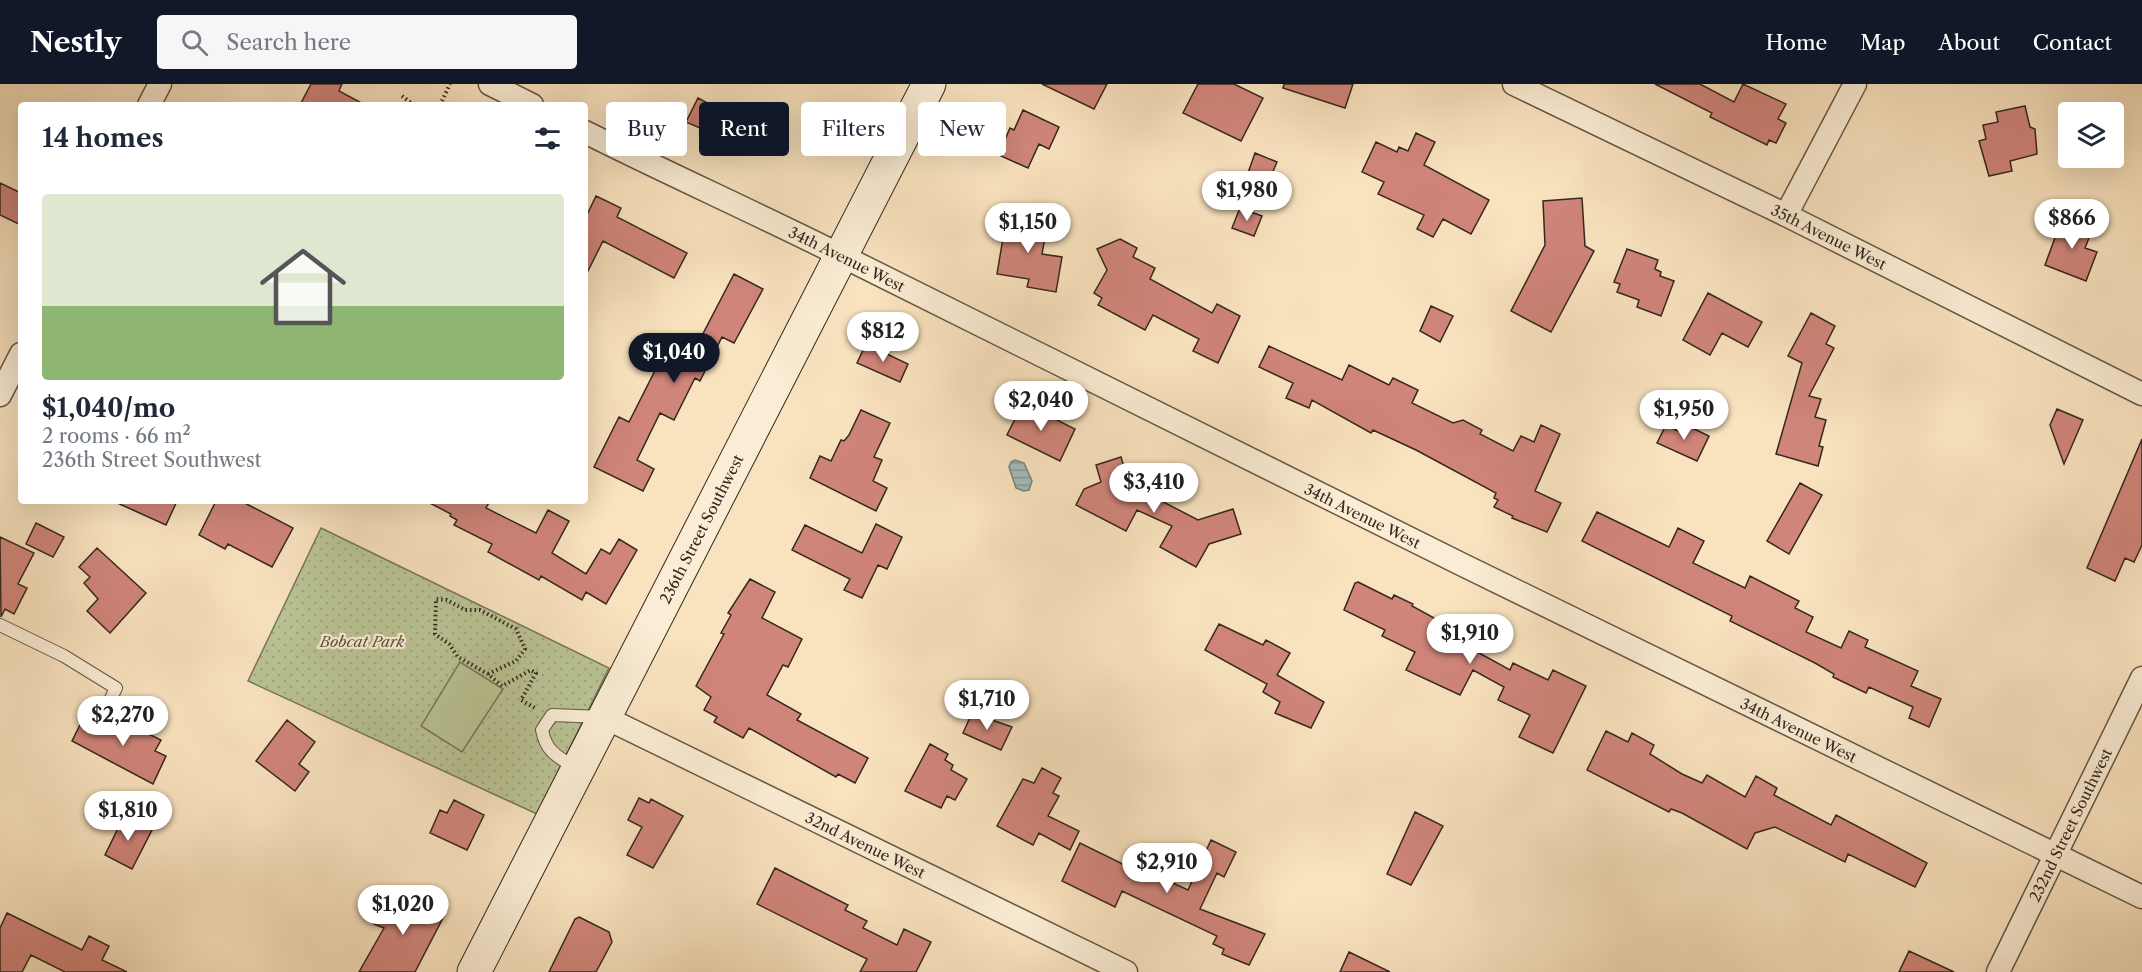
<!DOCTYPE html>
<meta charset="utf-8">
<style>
body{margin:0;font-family:"Libre Caslon Text",serif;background:#f6f6f7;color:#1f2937;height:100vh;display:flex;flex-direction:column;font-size:22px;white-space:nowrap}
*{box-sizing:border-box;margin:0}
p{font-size:20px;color:#747a83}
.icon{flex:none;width:33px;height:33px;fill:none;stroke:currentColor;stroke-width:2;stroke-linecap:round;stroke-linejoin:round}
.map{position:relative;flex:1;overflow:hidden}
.sheet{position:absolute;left:18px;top:18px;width:570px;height:402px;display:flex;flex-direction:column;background:#fff;border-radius:6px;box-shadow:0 6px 24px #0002}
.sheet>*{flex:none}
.top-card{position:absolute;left:606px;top:18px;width:570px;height:54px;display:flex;gap:12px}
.fabs{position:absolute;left:2058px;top:18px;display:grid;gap:12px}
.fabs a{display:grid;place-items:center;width:66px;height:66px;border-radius:6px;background:#fff;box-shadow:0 6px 24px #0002;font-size:30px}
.price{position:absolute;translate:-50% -51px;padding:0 14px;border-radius:21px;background:#fff;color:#222;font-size:20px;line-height:39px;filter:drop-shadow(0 2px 3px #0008)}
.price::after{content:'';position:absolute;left:50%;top:36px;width:18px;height:14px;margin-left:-9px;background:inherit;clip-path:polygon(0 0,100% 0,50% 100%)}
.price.current{background:#111827;color:#fff}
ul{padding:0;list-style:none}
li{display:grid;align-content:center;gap:12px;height:318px;padding:0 24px}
li span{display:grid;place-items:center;height:186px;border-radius:6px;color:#555}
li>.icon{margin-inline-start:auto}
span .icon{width:108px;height:108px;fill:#fffc;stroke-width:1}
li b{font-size:26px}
h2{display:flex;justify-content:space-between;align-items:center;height:72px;padding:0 24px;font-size:26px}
.chip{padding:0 21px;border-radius:6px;background:#fff;box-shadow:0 6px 24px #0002;font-size:21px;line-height:54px}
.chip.current{background:#111827;color:#fff}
header{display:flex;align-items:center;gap:36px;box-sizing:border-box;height:84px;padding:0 30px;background:#111827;color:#fff}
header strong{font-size:28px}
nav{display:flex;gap:33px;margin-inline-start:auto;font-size:21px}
.search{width:420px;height:54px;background:#f6f6f7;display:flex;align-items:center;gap:15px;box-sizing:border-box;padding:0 21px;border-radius:6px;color:#747a83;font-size:22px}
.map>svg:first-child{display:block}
.grass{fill:url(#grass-dots);stroke:#78765a;stroke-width:1.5}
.garden{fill:#bac495;stroke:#78765a;stroke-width:1.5}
.water{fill:url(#water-rules);stroke:#76807c;stroke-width:1.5}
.building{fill:#d0857a;stroke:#35271e;stroke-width:1.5}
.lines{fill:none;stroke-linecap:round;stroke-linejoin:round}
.lane-casing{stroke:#665646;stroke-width:14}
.street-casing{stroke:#665646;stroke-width:25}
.secondary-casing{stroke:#35271e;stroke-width:35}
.path{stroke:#35271e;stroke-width:4;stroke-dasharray:1.5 3;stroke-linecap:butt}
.lane{stroke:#fbedd5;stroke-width:12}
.street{stroke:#fbedd5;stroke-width:22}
.secondary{stroke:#fbedd5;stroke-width:33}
.labels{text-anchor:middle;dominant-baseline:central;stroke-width:4.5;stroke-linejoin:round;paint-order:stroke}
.street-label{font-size:15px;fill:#35271e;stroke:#fbedd5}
.park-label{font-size:15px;font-style:italic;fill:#564e3c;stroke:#fbedd5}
</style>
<header>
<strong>Nestly</strong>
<div class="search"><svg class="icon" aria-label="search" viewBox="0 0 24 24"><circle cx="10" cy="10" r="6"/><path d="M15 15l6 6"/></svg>Search here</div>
<nav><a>Home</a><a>Map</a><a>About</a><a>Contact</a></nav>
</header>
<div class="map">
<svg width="2142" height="888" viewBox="0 0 2142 888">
<defs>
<pattern id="grass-dots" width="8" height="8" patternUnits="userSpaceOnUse" patternTransform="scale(1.5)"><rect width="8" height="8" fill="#bac495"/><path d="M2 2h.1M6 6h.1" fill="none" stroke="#a0a880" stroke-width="1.8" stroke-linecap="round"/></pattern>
<pattern id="water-rules" width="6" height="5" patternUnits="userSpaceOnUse" patternTransform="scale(1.5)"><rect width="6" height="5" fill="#a1bcbb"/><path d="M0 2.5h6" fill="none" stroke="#849997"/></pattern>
</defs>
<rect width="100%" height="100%" fill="#f9e3bf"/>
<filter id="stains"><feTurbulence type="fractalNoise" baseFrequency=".00333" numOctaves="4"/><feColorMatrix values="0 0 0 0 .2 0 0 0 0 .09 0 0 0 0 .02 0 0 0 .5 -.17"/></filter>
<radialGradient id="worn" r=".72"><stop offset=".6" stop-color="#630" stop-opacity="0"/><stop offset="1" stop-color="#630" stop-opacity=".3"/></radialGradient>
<path class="grass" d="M321,444L609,584L537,730L248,597Z"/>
<path class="garden" d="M460,578L503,605L462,668L421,642Z"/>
<path class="water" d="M1015,376L1024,379L1032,397L1029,406L1024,407L1016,404L1009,383L1011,378Z"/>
<path class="building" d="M311,0H342L339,7L365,21H300Z
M1042,0H1107L1094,25Z
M1198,0H1234L1263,14L1241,57L1183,29Z
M1284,0H1353L1345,24L1283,4Z
M1655,0H1700L1734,18L1743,0L1786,20L1778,35L1786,39L1776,59L1769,56L1767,61L1710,33L1712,29Z
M698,14L755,44L745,64L686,38Z
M2025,22L2030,43L2035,45L2037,70L2010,77L2012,87L1989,92L1979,57L1986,55L1983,41L1998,38L1996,28Z
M1023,26L1059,43L1049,65L1039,60L1028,84L1001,72L1003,68L1000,67L1010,44L1014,46Z
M1416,49L1435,58L1424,81L1489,116L1471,150L1443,135L1433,153L1417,145L1424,131L1378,110L1384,98L1362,88L1376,58L1397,68L1399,63L1408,67Z
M1255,69L1277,78L1269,97L1248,89Z
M0,99L21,109V141L0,131Z
M596,112L621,124L617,133L687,169L674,194L603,157L585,193V135Z
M1582,114L1585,162L1594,167L1551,248L1511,227L1545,161L1543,117Z
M1240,124L1262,132L1254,152L1232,144Z
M1011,126L1029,129L1027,139L1047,142L1042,170L1062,173L1056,208L1027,203L1029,195L997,190L1006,136L1010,137Z
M2063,132L2093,144L2085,164L2097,168L2086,197L2045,181Z
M1120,155L1137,164L1133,173L1155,184L1150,195L1212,229L1217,220L1240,232L1218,279L1193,267L1199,255L1153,231L1145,246L1098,221L1102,214L1094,209L1107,186L1097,165Z
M1627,165L1658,176L1655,185L1661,188L1660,192L1674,197L1661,232L1637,223L1639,216L1617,208L1620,200L1614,198Z
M734,190L763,205L734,259L722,253L700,297L695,294L674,336L660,329L637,376L654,385L643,407L594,383L619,333L629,338L673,251L696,263Z
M1708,209L1762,238L1748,263L1722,249L1710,271L1683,256Z
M1431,222L1453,232L1440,258L1420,247Z
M1811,229L1835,242L1826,260L1834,264L1809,312L1821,315L1815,333L1826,336L1819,362L1823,363L1818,382L1776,370L1802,279L1788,272Z
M866,260L908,280L900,298L857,279Z
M1269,262L1342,296L1349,281L1389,301L1393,294L1418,306L1412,319L1453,339L1463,336L1482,346L1480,350L1513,367L1521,352L1534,358L1541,341L1560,350L1535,407L1561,419L1547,448L1512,434L1513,432L1494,423L1498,416L1494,414L1496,409L1416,366L1373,346L1371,349L1312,316L1309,324L1286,314L1293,299L1259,283Z
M1023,319L1075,345L1060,377L1007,351Z
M2057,325L2083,336L2064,380L2050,341Z
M861,326L890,339L874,373L882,376L873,397L887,404L876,427L810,394L820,372L831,377L841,356L844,357L849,351Z
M1682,339L1709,352L1697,377L1657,359L1666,341L1678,347Z
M2142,355V461L2134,478L2125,474L2115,497L2087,484Z
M1121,373L1129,400L1198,436L1233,425L1241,450L1209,460L1196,483L1160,463L1172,442L1137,426L1126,447L1076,421L1084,405L1101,398L1096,381Z
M1800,399L1822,411L1789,470L1767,457Z
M113,417H177L166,441Z
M216,417H241L293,444L272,483L228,460L225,465L199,451Z
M426,417H490L486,424L536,449L548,426L569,437L552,469L586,490L601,465L610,470L619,455L637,466L606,520L586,508L582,516L541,492L539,496L488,468L492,460L454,441L457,436L450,432L451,430Z
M1597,428L1669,463L1678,444L1704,457L1693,479L1745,504L1750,492L1799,517L1795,524L1813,533L1806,548L1841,564L1849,547L1868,556L1865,563L1918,587L1911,602L1941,615L1929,643L1909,634L1913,623L1869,603L1866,609L1833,593L1834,590L1815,579L1730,537L1732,532L1582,457Z
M36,439L64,453L53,473L26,460Z
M876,440L902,453L887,485L878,481L862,514L844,506L850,495L792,466L805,441L862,469Z
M0,453L34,469L18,500L27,504L14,530L5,525L1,533Z
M97,464L146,509L110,549L87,527L98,515L84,499L90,493L79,483Z
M750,495L775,508L762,534L802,555L788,583L783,581L767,611L801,630L797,636L868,674L855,699L838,690L836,693L749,644L743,654L714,638L717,633L704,626L711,613L696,602L724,550L721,549L731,531L728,529Z
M1358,498L1392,515L1394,511L1413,520L1412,522L1456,546L1454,549L1473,559L1470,564L1510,586L1513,579L1548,596L1553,586L1586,602L1553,669L1519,653L1530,631L1498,616L1504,603L1473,586L1460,611L1406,586L1415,568L1382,552L1385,546L1344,526L1355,499Z
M1219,540L1263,561L1266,556L1290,569L1277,591L1324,618L1311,644L1275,629L1280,618L1263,608L1267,600L1205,566Z
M972,629L1012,643L1001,666L963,649Z
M85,631L93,635L98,643L106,641L117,647L122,637L161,656L155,667L166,672L153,700L72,657Z
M287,636L315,658L299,680L309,688L295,707L256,677Z
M1606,647L1628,658L1632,649L1654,661L1650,670L1682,690L1702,699L1707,691L1745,713L1756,692L1777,704L1774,711L1831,741L1836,731L1927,779L1915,803L1848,770L1845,778L1775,743L1755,749L1747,765L1682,729L1671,725L1669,728L1587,686Z
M930,660L948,670L945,676L953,681L951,686L967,695L955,716L947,712L941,724L905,707Z
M1042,684L1061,694L1053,709L1059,712L1048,732L1079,747L1070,766L1039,749L1033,761L997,742L1023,695L1034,699Z
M639,714L649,719L651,715L683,732L653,784L627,771L642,743L628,736Z
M454,716L484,731L467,766L430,749L440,726L447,729Z
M1415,728L1443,742L1411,801L1387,790Z
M124,732L152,746L132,785L105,771Z
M1211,756L1236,768L1224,793L1217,789L1200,825L1265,850L1249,881L1222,870L1224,865L1213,860L1217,852L1122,807L1115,823L1062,797L1080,759L1149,793L1151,789L1188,806Z
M775,784L848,821L845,826L867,837L863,844L897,861L904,845L931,858L916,888H860L867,875L757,820Z
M388,811L414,824L419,814L447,826L415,888H359L384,844L374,840Z
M7,829L82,866L89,852L109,862L102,876L127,888H65L31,871L22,888H0V844Z
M579,833L609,848L612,858L596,888H549L575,835Z
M1909,867L1954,888H1899Z
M1349,868L1390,888H1340Z"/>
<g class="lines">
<defs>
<path id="lane" d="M0,541L64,572L116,604L101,635
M576,684C558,673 546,668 542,646L552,631L602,633"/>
<g id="street">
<path d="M490,0L532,21"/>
<path id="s1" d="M1514,0L1786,131L2142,310"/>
<path d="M149,21L160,0"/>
<path id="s2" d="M585,48C671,91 758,130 844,173C1275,390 1708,602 2142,813"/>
<path d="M1786,131L1855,0"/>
<path d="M0,311L21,270"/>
<path id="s3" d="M604,633L1126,888"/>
<path id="s4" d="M1998,888L2142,594"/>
</g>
<g id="secondary">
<path id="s5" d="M474,888L929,0"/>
</g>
</defs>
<use href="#lane" class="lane-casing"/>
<use href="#street" class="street-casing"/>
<use href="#secondary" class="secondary-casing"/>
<path class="path" d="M402,12L414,21
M440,21L450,0
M488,590L516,577L525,565L516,545L480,526H465L447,516L436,515L435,550L449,560L458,573L488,590L502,602L531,586L536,589L521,616L537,625"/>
<use href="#lane" class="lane"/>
<use href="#street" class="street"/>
<use href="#secondary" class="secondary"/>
</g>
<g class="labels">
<g class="street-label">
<text stroke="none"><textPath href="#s1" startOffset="350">35th Avenue West</textPath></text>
<text stroke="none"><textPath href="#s2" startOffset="291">34th Avenue West</textPath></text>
<text stroke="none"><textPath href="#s2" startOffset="867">34th Avenue West</textPath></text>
<text stroke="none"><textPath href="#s5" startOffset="498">236th Street Southwest</textPath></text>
<text stroke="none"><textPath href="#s2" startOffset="1353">34th Avenue West</textPath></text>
<text stroke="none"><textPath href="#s4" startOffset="164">232nd Street Southwest</textPath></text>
<text stroke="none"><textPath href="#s3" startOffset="291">32nd Avenue West</textPath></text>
</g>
<g class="park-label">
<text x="362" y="557">Bobcat Park</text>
</g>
</g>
<rect width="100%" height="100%" filter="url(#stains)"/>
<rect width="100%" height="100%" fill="url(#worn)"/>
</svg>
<div class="fabs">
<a><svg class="icon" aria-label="layers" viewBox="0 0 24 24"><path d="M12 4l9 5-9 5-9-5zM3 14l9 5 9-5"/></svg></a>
</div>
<b class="price" style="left:1247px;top:138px">$1,980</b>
<b class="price" style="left:2072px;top:166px">$866</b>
<b class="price" style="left:1028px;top:170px">$1,150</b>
<b class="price" style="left:883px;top:279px">$812</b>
<b class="price current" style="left:674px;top:300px">$1,040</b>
<b class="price" style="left:1041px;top:348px">$2,040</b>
<b class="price" style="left:1684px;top:357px">$1,950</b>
<b class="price" style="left:1154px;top:430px">$3,410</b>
<b class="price" style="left:1470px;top:581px">$1,910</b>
<b class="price" style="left:987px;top:647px">$1,710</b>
<b class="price" style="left:123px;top:663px">$2,270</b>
<b class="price" style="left:128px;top:758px">$1,810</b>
<b class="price" style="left:1167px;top:810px">$2,910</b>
<b class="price" style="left:403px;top:852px">$1,020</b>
<div class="top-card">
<a class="chip">Buy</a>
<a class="chip current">Rent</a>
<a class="chip">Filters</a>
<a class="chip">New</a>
</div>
<section class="sheet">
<h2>14 homes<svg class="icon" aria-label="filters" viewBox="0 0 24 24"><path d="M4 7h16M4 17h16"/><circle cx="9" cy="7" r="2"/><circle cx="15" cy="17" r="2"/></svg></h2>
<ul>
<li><span style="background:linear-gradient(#dfe7d0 60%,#8fb573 0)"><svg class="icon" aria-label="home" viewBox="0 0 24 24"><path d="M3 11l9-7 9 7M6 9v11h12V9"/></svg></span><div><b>$1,040/mo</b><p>2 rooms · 66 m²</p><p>236th Street Southwest</p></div></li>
</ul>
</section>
</div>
